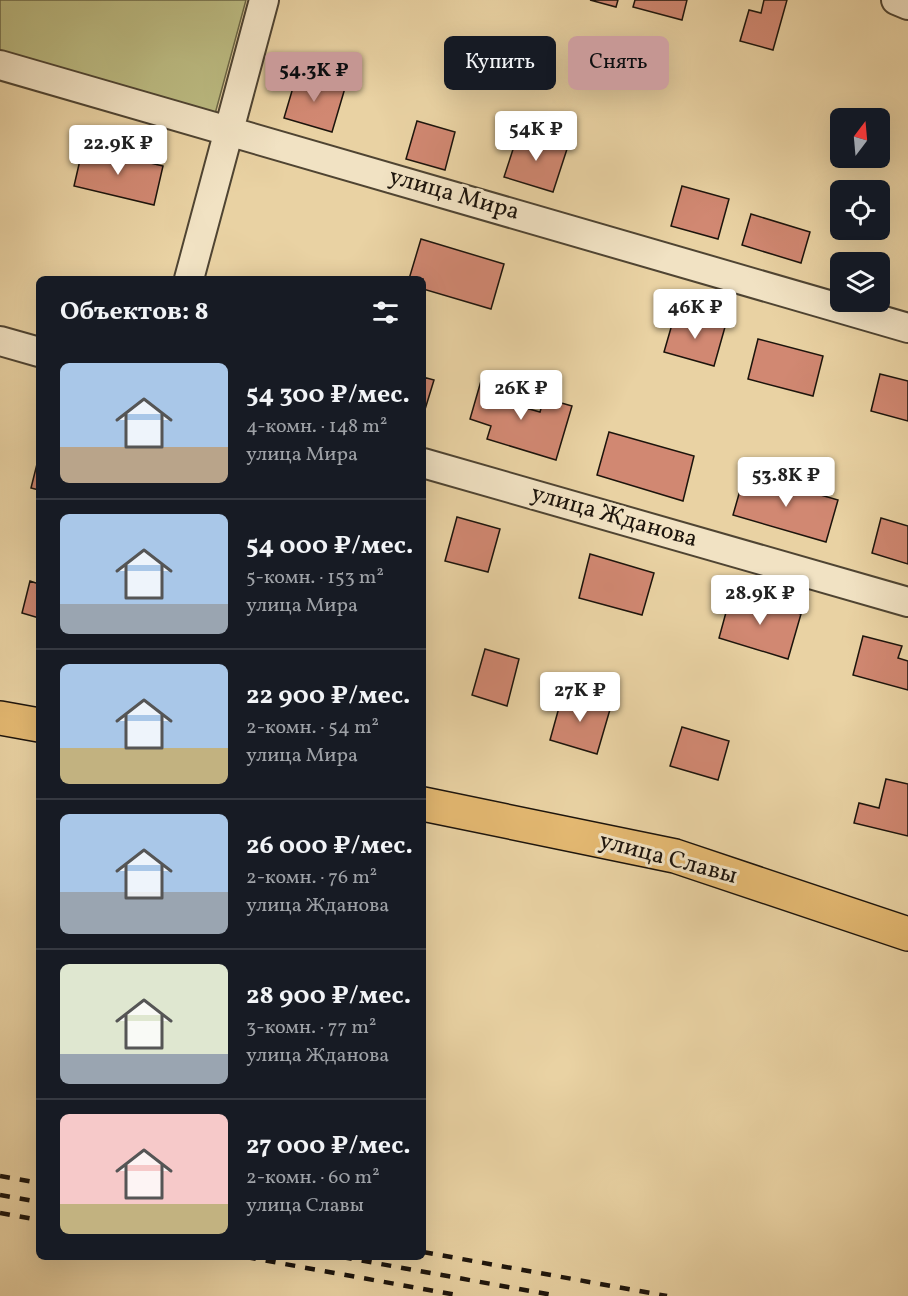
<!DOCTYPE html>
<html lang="ru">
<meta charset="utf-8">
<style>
body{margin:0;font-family:Vollkorn,serif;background:#242831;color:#f1f3f6;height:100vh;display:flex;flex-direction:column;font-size:22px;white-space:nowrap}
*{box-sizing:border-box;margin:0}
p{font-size:20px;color:#9ea1a6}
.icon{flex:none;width:33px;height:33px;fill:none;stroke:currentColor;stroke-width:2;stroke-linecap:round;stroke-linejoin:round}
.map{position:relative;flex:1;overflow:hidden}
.panel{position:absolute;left:36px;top:276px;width:390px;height:984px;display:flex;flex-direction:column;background:#171b24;border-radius:9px;box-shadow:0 6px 24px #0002}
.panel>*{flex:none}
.guide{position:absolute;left:444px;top:36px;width:374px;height:54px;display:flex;gap:12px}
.needle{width:39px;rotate:16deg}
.buttons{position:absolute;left:830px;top:108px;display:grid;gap:12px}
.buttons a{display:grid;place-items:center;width:60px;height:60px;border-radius:9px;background:#171b24;box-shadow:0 6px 24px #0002;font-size:30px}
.price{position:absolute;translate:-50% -51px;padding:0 14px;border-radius:6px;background:#fff;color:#222;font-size:20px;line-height:39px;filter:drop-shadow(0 2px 3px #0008)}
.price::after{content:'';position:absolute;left:50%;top:36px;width:18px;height:14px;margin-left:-9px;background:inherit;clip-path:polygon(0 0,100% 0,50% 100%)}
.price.selected{background:#c59692;color:#111}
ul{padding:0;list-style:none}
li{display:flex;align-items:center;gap:18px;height:150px;padding:0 24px}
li+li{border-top:2px solid #363941}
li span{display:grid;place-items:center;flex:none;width:168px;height:120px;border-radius:9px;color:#555}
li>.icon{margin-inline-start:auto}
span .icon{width:72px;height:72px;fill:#fffc;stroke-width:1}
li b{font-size:26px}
h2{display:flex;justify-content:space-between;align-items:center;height:72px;padding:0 24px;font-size:26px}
.chip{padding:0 21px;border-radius:9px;background:#171b24;box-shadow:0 6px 24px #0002;font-size:21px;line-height:54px}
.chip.selected{background:#c59692;color:#111}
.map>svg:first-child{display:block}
.green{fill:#bbba81;stroke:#6c6746;stroke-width:1.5}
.building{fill:#d18872;stroke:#1c140c;stroke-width:1.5}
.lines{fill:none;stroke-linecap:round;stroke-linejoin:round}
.minor-casing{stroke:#4f4432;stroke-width:32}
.major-casing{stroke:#1c140c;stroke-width:36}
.minor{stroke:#f1e2c3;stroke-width:28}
.major{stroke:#e4b972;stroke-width:33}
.rail{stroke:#1c140c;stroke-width:4.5;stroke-dasharray:10 10;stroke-linecap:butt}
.labels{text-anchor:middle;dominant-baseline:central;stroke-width:6;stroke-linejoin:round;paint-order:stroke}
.street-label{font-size:24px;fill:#1c140c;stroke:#f1e2c3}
</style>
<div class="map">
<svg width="908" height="1296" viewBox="0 0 908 1296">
<rect width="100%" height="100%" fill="#e9d2a3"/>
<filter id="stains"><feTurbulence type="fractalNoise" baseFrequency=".00333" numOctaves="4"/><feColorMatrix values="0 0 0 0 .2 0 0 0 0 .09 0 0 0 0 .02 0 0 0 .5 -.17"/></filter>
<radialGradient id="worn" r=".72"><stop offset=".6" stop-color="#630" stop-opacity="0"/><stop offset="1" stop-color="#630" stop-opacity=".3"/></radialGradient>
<path class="green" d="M0,0H246L212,125L0,66Z"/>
<path class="building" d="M590,0H618L616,7Z
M635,0H687L682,20L633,7Z
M764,0H787L773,50L740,41L749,10L761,13Z
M297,74L345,88L332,132L284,118Z
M417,121L455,132L445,170L406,159Z
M519,131L568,146L553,192L504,177Z
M83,147L163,166L154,205L74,186Z
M682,186L729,199L718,239L671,226Z
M751,214L810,232L801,263L742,245Z
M421,239L504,264L491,309L423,289V279H409Z
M675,314L725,327L714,366L664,352Z
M758,339L823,356L813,396L748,379Z
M880,374L908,381V421L871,411Z
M423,377L434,380L423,416Z
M481,381L512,390L508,403L540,412L544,398L572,406L556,460L487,439L491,426L470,419Z
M609,432L694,456L683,501L597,475Z
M39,456V490L31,488Z
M745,473L838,500L826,542L733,515Z
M457,517L500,529L488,572L445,561Z
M881,518L908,526V564L872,553Z
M590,554L654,573L642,615L579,598Z
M30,581L39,584V618L22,613Z
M731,594L801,614L788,659L719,638Z
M863,636L902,646L898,658L908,661V690L853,675Z
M485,649L519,659L507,706L472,695Z
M563,693L611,706L597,754L550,740Z
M682,727L729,741L718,780L670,766Z
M886,779L908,784V836L854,823L859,803L879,808Z"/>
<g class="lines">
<defs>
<path id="minor" d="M896,0L908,5
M0,65L908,328
M189,279L264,0
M0,341L39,352
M423,463L908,602"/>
<path id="major" d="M0,718L39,725
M423,804L675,856L908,934"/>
</defs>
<use href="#minor" class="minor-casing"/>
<use href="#major" class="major-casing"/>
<use href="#minor" class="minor"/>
<use href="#major" class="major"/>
<path class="rail" d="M0,1176L39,1183
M0,1195L39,1202
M0,1213L39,1220
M423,1252L667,1296
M246,1257L462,1296
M342,1257L558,1296"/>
</g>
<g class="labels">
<g class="street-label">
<text transform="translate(454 195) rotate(16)">улица Мира</text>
<text transform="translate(614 517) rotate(16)">улица Жданова</text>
<text transform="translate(668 859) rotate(15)">улица Славы</text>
</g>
</g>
<rect width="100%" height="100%" filter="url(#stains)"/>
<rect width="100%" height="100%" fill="url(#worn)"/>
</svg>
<div class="buttons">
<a><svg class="needle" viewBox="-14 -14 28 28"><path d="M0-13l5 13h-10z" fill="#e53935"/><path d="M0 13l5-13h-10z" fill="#9ea1a6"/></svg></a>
<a><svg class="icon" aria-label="locate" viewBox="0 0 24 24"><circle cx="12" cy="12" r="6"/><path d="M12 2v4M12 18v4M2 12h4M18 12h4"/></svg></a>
<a><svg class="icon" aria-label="layers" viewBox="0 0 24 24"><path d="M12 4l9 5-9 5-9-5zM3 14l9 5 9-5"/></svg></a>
</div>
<b class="price selected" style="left:314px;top:103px">54.3K ₽</b>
<b class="price" style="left:536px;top:162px">54K ₽</b>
<b class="price" style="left:118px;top:176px">22.9K ₽</b>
<b class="price" style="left:695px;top:340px">46K ₽</b>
<b class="price" style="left:521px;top:421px">26K ₽</b>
<b class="price" style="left:786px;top:508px">53.8K ₽</b>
<b class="price" style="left:760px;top:626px">28.9K ₽</b>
<b class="price" style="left:580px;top:723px">27K ₽</b>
<div class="guide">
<a class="chip">Купить</a>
<a class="chip selected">Снять</a>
</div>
<section class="panel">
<h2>Объектов: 8<svg class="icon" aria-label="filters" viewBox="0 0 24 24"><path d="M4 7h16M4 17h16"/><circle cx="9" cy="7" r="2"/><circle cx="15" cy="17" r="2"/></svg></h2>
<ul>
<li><span style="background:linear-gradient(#a9c7e8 70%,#b9a48a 0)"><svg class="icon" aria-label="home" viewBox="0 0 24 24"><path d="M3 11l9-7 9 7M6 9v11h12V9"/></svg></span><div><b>54 300 ₽/мес.</b><p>4-комн. · 148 m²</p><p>улица Мира</p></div></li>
<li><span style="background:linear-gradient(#a9c7e8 75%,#9aa5b1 0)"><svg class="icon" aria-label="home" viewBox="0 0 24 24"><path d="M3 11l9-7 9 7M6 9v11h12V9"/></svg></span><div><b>54 000 ₽/мес.</b><p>5-комн. · 153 m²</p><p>улица Мира</p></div></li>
<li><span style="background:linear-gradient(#a9c7e8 70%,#c2b280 0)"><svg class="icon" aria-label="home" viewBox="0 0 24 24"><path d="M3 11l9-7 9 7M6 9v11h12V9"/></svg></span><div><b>22 900 ₽/мес.</b><p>2-комн. · 54 m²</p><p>улица Мира</p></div></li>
<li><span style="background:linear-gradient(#a9c7e8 65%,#9aa5b1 0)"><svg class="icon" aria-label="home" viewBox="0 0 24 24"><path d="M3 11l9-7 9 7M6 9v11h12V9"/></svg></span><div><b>26 000 ₽/мес.</b><p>2-комн. · 76 m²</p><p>улица Жданова</p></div></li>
<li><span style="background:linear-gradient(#dfe7d0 75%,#9aa5b1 0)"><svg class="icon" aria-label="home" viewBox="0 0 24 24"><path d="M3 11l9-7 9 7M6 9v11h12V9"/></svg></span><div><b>28 900 ₽/мес.</b><p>3-комн. · 77 m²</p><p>улица Жданова</p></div></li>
<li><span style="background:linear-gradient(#f6c9c9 75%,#c2b280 0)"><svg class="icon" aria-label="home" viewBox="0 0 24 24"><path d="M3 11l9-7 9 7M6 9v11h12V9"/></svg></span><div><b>27 000 ₽/мес.</b><p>2-комн. · 60 m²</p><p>улица Славы</p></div></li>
</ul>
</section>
</div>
